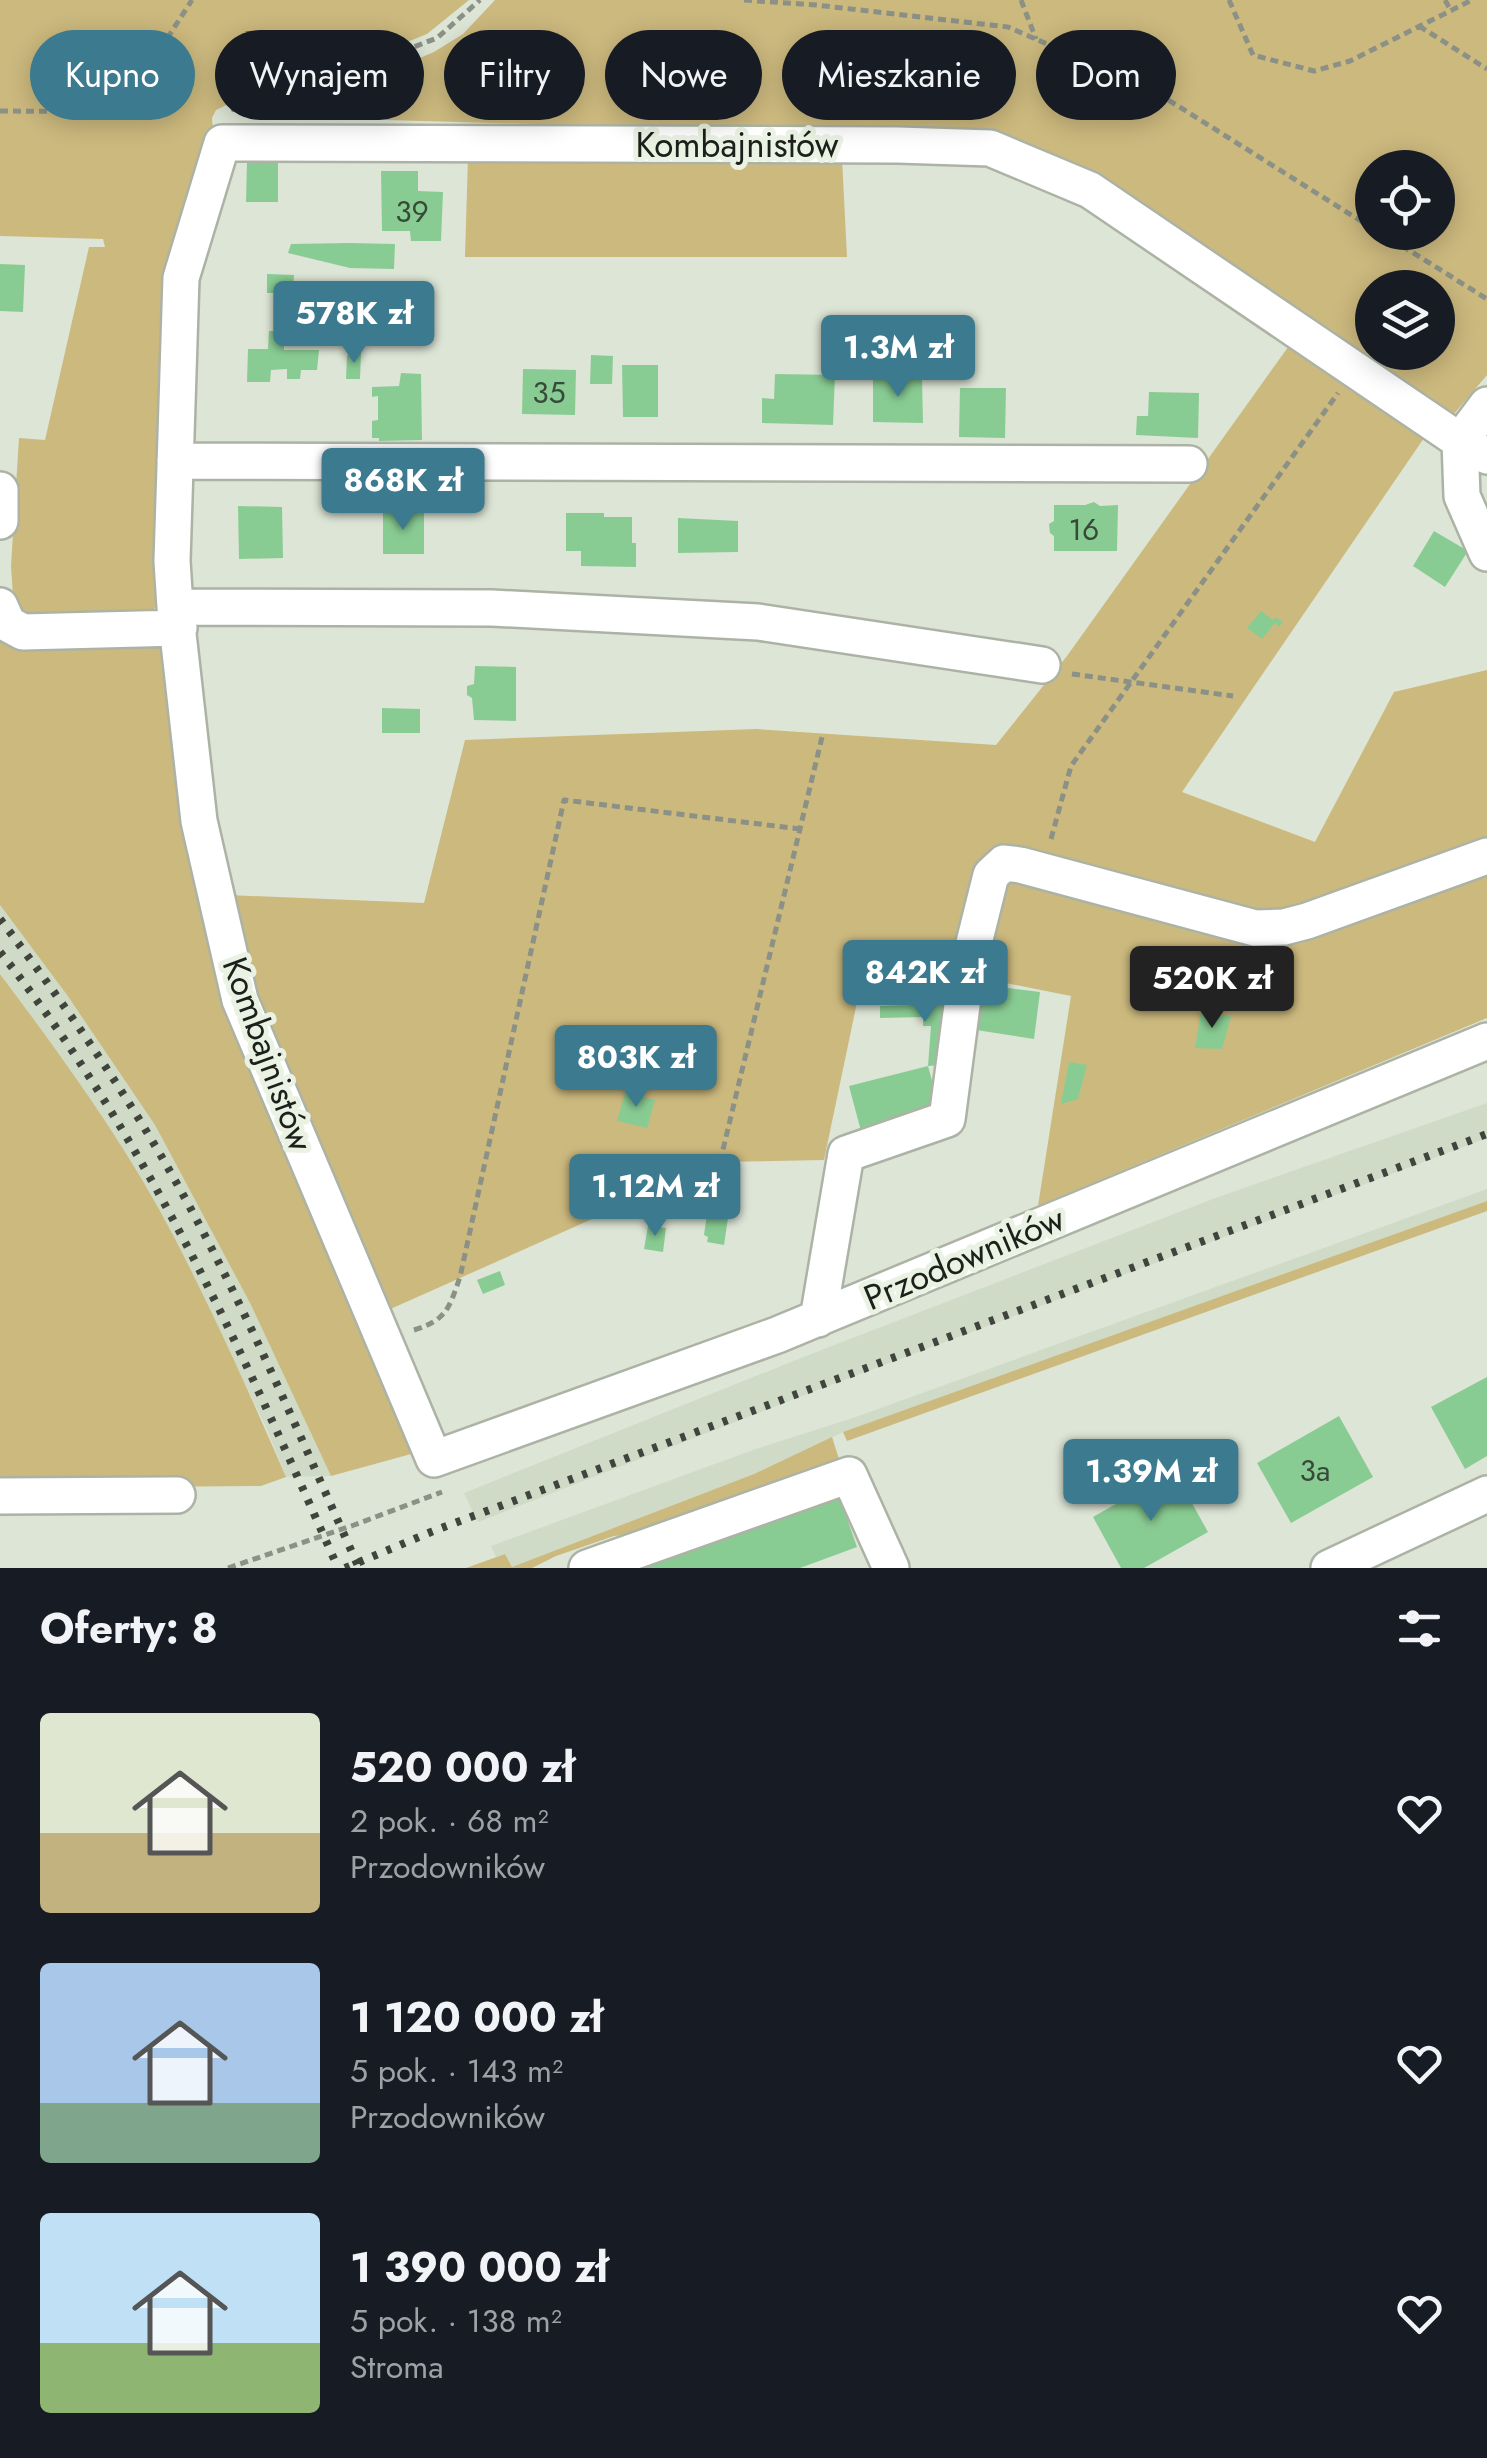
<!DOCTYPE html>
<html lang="pl">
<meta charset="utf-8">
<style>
body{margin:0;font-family:Jost,sans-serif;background:#20242c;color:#f1f3f6;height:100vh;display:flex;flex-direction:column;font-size:38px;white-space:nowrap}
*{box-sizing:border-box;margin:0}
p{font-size:32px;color:#9ea1a6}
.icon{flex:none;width:55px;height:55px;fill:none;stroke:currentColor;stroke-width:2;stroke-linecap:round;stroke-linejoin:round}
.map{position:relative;height:1568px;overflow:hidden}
.sheet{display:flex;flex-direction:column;background:#171b24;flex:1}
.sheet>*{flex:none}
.top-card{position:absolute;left:30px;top:30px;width:1428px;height:90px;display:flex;gap:20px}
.fabs{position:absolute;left:1355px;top:150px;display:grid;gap:20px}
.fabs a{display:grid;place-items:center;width:100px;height:100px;border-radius:50%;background:#171b24;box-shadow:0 5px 25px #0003;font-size:50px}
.price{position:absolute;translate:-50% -85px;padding:0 22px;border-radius:10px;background:#3b7a8f;color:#fff;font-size:32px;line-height:65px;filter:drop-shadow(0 2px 5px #0008)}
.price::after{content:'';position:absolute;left:50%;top:60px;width:30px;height:22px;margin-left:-15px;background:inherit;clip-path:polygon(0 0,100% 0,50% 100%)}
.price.active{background:#222;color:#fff}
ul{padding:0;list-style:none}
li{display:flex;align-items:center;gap:30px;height:250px;padding:0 40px}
li span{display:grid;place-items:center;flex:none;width:280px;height:200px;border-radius:10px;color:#555}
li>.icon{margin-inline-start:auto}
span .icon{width:120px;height:120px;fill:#fffc;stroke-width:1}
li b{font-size:42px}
h2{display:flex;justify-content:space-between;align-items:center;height:120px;padding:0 40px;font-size:42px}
.chip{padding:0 35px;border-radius:45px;background:#171b24;box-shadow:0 5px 25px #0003;font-size:35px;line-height:90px}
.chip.active{background:#3b7a8f;color:#fff}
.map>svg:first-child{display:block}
.built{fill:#cfdbc6}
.green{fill:#ccb97e;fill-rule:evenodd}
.building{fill:#89cc93}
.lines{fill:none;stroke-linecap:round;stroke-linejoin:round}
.minor-casing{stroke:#acb3a5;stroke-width:40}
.path{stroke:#8b9186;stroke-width:5;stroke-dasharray:8 5;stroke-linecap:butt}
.minor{stroke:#fff;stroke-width:35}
.rail{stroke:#40443d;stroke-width:8;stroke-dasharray:5 10;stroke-linecap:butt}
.labels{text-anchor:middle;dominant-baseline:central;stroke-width:10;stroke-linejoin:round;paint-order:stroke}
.number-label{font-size:30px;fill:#374a38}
.street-label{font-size:35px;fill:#1c1f1a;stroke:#eaf2e3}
</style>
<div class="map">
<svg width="1487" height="1568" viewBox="0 0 1487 1568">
<rect width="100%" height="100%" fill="#dde5d6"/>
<path class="built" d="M0,905L67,995L155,1125L250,1303L331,1476L286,1477L265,1425L172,1233L126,1155L81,1087L0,974Z
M1487,1103V1138L807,1394L478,1522L464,1493L806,1356L1218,1197Z
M1487,1189V1201L843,1432L754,1474L512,1567L505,1554L496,1557L491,1546L753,1450L853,1418Z"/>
<path class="green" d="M0,0H469L427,34L332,72L269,85L216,110L212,118L214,142L161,597L154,609L146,613L47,616L22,611L13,596L11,566L19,438L45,440L89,247H105L103,239L0,236Z
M495,0H1487V375L1453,415L1101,174L1001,137L314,118L310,91H341L434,52L463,34ZM1372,168H1438V232H1372ZM1372,288H1438V352H1372Z
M468,157L842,158L847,257H465Z
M1291,343L1424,438L1182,792L1315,842L1394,692L1487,670V1018L1038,1206L1071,996L956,973L949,999L861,983L824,1160L720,1162L386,1311L268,1034L228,895L424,903L465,740L756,729L996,745L1067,656Z
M0,625L165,643L187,818L422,1451L331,1476L250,1303L155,1125L67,995L0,905Z
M0,974C62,1057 125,1143 173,1235C214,1314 251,1396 286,1477L261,1486L11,1488L0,1486Z
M1487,1201V1211L847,1441L843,1432Z
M832,1437L839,1459V1468L724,1500L636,1534L614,1536L556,1556L532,1568H466L505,1554L512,1567L754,1474Z"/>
<path class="building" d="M247,161L278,162V202H246Z
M381,171H418V191L443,192L441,241H411L410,231H382Z
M349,243L395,244L394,269L350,268L288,253L291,244Z
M0,264L25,265L23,312L0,311Z
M267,274L294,275L293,293H267Z
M377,284H424L423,343H376V325H367V308H376Z
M269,331H284V350H319L317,370H301L300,379H287V369L271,370L270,382H247L248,349H268Z
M349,353H361L360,379H346L347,356Z
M591,355L613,356L612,384H590Z
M622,365H658V417H623Z
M523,369L576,370L575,415L522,414Z
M401,373L421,374L422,440L379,441V438H372V421L378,420V396L372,397V387L399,386Z
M775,374L835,375L833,425L762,423V398L774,399Z
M873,376L922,377L923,423L873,422Z
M960,388H1006L1005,438L959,437Z
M1149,392L1199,393L1198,438L1136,435L1137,416H1148Z
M1094,502L1100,506L1118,505L1117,551H1054V536L1050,533L1049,524L1054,521V505H1085Z
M238,506L282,507L283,558L239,559Z
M383,512L424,513V554H383Z
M566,513H604V517H632V543H636V567L581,566V551H566Z
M678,518L738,521V552L678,553Z
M1434,531L1468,551L1445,587L1413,566Z
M1261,611L1273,620L1276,617L1283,622L1279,627L1275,623L1262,639L1247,628Z
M475,666L516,667V721L474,720L472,698L467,695V686L474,684Z
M382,708L420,709V733H382Z
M975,984L1040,992L1034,1039L970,1029Z
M948,1004L943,1065L928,1066L931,1026H923V1017L880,1018V1006Z
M1201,1012L1231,1016L1222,1049L1195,1048Z
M1069,1062L1087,1065L1078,1099L1061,1104Z
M928,1066L940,1110L861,1131L849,1086Z
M625,1093L655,1100L647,1128L617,1121Z
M707,1214L728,1218L724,1245L707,1242L708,1237L704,1235Z
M648,1226L666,1228L663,1252L644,1249Z
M500,1271L505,1285L483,1294L477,1280Z
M1487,1377V1456L1465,1469L1431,1407Z
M1339,1416L1373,1477L1291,1523L1257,1463Z
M1174,1471L1208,1532L1144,1568H1121L1093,1517Z
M839,1496L857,1547L800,1568H639Z"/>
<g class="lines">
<defs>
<path id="minor" d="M1487,405L1460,441L1462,496L1487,553
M1487,456L1460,441L1090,190L990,148L898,145L222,143L181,278L172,561L175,607L199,821L240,1000L434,1459L777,1335L1487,1041
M175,461L1189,464
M0,490V521
M0,606L8,624L23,632L179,628
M175,607L492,608L758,622L1042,665
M818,1319L846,1154L947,1119L966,975L991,875L1004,863L1020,865L1255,928L1284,927L1307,921L1487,856
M0,1496L177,1495
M587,1568L849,1475L891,1568
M1329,1568L1487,1494"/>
</defs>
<use href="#minor" class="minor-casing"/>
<path class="path" d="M744,0L816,5L1008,27L1151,89L1372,228
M1021,0L1036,39
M1229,0L1253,55L1314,71L1350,61L1472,0
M1445,0L1451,11
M1419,26L1487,69
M231,110L270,92L336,77L437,38L480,0
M0,111L144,112L170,34L192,0
M1380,232L1487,299
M1072,674L1233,696
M1051,839L1071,766L1338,393
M720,1162L823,733
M414,1330C447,1320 449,1308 460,1277L564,800L800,829
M228,1568L354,1525L442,1492"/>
<use href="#minor" class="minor"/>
<path class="rail" d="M0,919C66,1006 128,1095 181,1191C248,1312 302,1441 359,1568
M0,952C147,1137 243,1353 338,1568
M345,1568L431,1532L1487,1134"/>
</g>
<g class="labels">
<g class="number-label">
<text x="412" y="211">39</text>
<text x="549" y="392">35</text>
<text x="1084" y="529">16</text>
<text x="1315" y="1470">3a</text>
</g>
<g class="street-label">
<text x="737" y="145">Kombajnistów</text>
<text transform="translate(268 1054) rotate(70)">Kombajnistów</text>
<text transform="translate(964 1258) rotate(-23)">Przodowników</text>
</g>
</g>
</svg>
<div class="fabs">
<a><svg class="icon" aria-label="locate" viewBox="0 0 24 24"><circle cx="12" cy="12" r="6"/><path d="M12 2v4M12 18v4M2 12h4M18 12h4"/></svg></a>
<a><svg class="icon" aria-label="layers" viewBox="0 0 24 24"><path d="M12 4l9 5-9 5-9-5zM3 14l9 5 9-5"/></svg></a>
</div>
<b class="price" style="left:354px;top:366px">578K zł</b>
<b class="price" style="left:898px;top:400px">1.3M zł</b>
<b class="price" style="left:403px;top:533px">868K zł</b>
<b class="price" style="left:925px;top:1025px">842K zł</b>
<b class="price active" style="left:1212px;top:1031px">520K zł</b>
<b class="price" style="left:636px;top:1110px">803K zł</b>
<b class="price" style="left:655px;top:1239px">1.12M zł</b>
<b class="price" style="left:1151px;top:1524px">1.39M zł</b>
<div class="top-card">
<a class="chip active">Kupno</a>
<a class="chip">Wynajem</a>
<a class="chip">Filtry</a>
<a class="chip">Nowe</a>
<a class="chip">Mieszkanie</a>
<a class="chip">Dom</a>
</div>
</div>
<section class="sheet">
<h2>Oferty: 8<svg class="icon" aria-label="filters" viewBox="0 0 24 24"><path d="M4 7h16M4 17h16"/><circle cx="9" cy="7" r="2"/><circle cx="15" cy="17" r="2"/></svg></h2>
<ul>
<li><span style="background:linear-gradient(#dfe7d0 60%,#c2b280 0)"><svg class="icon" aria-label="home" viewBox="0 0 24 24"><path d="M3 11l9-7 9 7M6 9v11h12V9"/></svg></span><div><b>520 000 zł</b><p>2 pok. · 68 m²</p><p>Przodowników</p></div><svg class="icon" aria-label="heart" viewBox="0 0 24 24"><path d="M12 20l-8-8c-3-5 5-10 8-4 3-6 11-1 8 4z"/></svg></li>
<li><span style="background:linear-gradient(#a9c7e8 70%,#7fa58c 0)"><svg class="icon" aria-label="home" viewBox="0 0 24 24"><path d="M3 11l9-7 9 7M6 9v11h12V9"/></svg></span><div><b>1 120 000 zł</b><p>5 pok. · 143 m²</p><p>Przodowników</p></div><svg class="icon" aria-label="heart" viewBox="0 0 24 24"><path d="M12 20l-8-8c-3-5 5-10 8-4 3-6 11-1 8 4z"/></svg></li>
<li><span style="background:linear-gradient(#bfe0f5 65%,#8fb573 0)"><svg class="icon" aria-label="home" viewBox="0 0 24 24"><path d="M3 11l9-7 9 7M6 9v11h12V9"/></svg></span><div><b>1 390 000 zł</b><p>5 pok. · 138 m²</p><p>Stroma</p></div><svg class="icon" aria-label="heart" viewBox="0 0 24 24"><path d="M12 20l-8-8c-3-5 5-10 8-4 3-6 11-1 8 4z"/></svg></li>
</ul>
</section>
